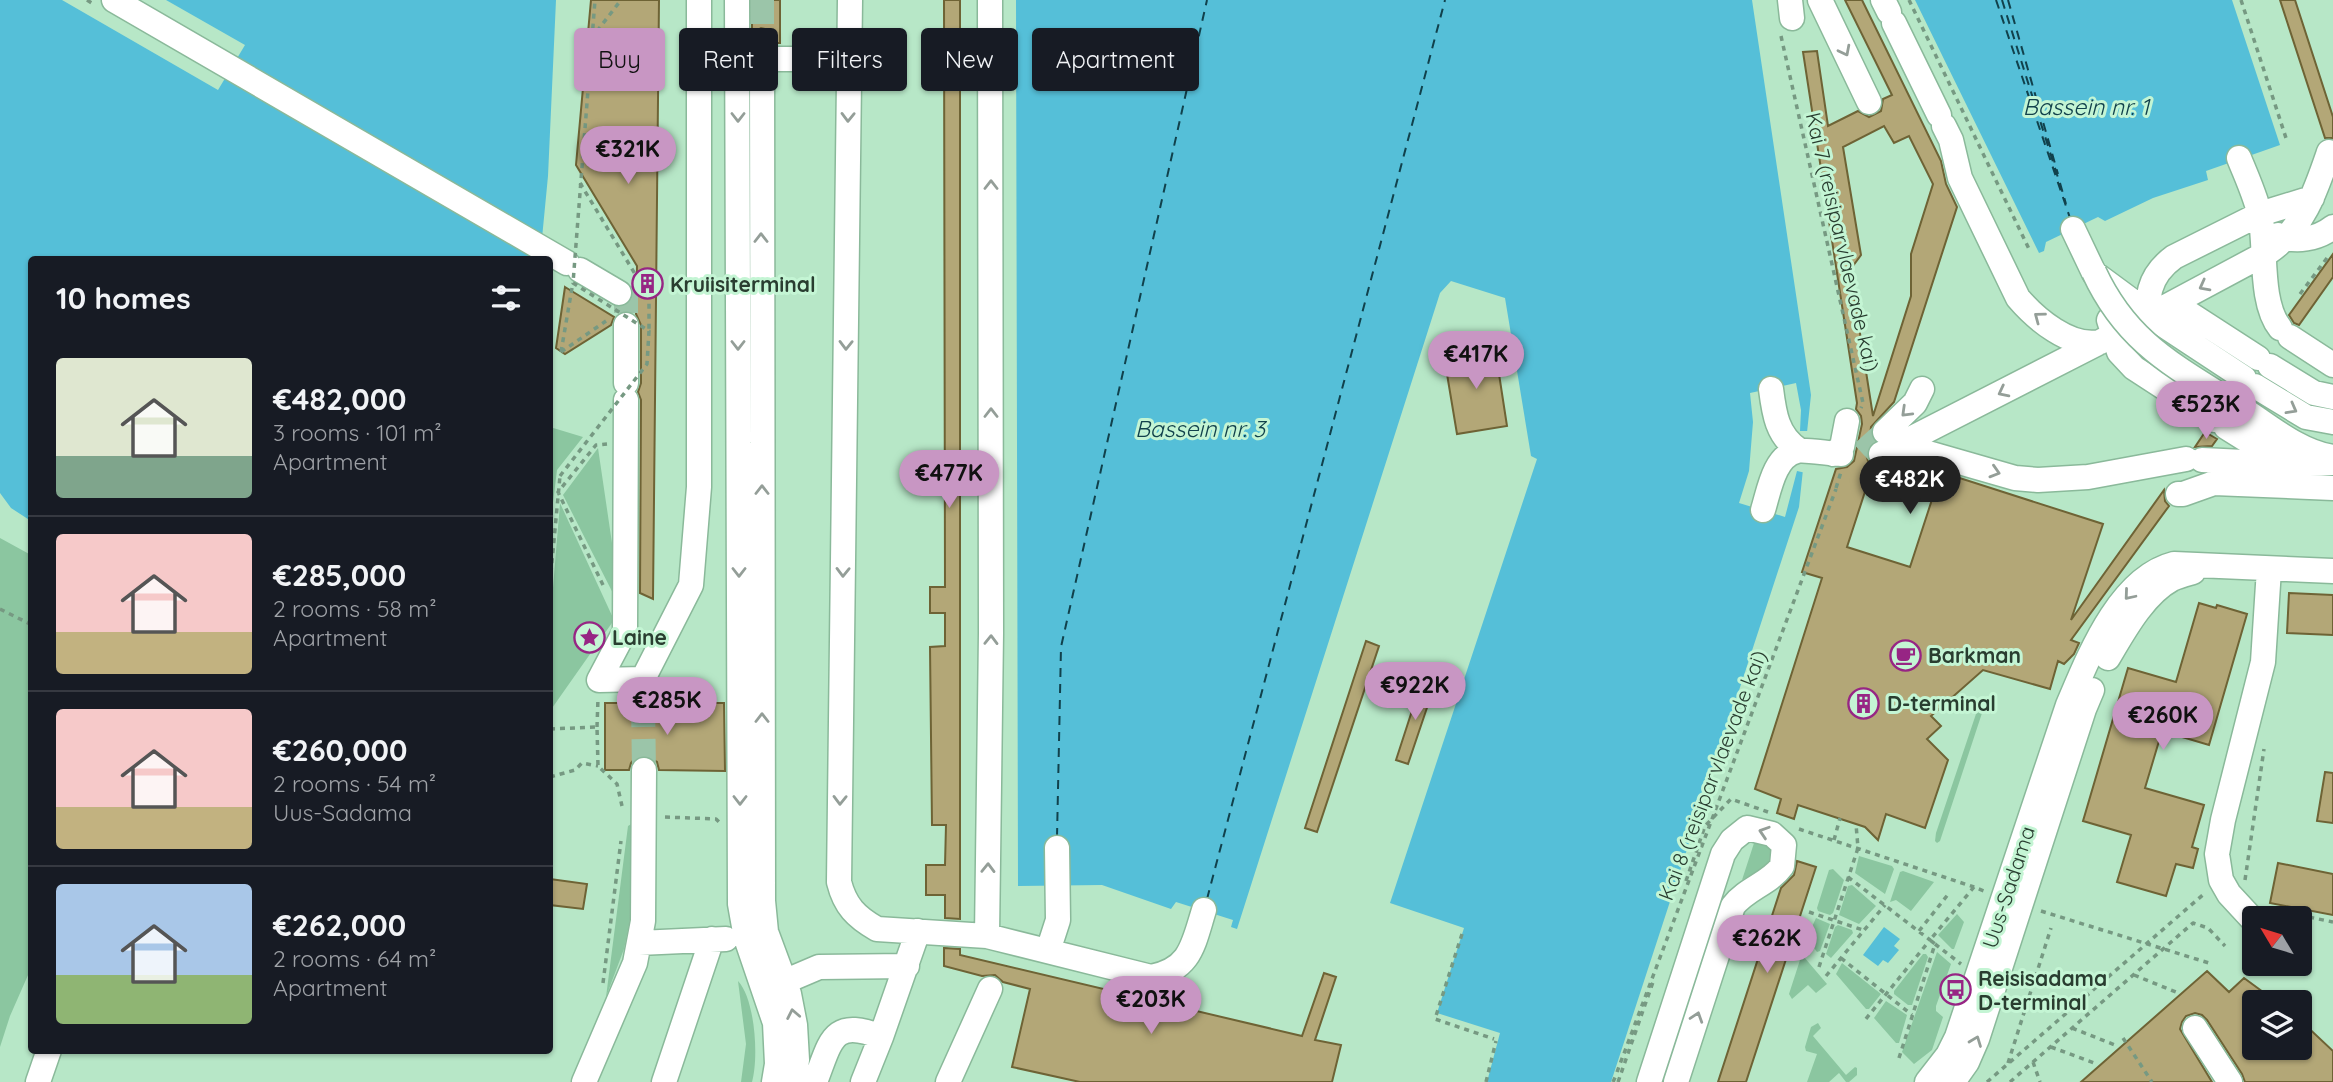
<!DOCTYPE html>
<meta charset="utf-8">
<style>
body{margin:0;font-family:Quicksand,sans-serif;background:#20242c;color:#f1f3f6;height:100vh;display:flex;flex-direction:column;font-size:26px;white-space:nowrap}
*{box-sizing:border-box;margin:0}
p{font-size:23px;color:#9ea1a6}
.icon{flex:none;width:38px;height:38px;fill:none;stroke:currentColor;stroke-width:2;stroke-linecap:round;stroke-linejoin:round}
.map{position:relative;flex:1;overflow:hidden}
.drawer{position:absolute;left:28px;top:256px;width:525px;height:798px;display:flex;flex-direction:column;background:#171b24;border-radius:7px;box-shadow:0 2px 5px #0004}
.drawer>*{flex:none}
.guide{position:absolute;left:574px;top:28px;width:665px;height:63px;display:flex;gap:14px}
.needle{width:46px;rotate:308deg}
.fabs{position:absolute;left:2242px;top:906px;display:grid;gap:14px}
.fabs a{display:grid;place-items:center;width:70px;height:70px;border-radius:7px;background:#171b24;box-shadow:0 2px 5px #0004;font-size:35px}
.price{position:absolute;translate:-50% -60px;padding:0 16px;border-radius:24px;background:#c896c3;color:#111;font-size:23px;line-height:46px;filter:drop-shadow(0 2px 4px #0008)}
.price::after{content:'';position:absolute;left:50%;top:42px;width:21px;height:16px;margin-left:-10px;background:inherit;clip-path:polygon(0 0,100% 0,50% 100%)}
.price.on{background:#222;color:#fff}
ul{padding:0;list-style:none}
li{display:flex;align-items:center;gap:21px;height:175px;padding:0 28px}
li+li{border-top:2px solid #363941}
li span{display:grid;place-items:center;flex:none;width:196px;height:140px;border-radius:7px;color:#555}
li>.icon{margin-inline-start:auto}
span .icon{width:84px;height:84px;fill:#fffc;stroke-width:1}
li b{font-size:30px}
h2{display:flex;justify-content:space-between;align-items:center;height:84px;padding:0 28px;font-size:30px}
.chip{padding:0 24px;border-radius:7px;background:#171b24;box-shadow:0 2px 5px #0004;font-size:24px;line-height:63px}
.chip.on{background:#c896c3;color:#111}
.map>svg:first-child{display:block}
.green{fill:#8bc6a0}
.water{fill:#55bfd8}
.pier{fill:#b7e7c7}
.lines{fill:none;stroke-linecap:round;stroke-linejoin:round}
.ferry{stroke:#11414c;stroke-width:2;stroke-dasharray:9 7;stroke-linecap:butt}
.building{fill:#b3a777;stroke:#6e6335;stroke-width:2;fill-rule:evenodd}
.minor-tunnel{stroke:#9bc5a9;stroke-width:24;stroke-dasharray:24 12;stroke-linecap:butt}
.minor-casing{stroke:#8ab99a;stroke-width:27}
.path{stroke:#769982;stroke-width:3.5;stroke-dasharray:5 5;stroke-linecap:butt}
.minor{stroke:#fff;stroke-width:24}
.minor-bridge-casing{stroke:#8ab99a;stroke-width:27;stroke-linecap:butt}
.path-bridge{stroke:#769982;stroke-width:3.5;stroke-dasharray:5 5;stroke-linecap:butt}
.minor-bridge{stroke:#fff;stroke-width:24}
.oneway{stroke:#949e98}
.labels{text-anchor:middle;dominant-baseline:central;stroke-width:6;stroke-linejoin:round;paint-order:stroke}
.street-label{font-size:21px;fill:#293d30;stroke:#c4f5d4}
.poi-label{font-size:21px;font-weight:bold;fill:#293d30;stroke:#c4f5d4;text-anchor:start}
.water-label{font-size:23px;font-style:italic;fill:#11414c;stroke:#c4f5d4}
</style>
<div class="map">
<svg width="2333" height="1082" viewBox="0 0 2333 1082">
<rect width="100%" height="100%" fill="#b7e7c7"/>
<path class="green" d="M550,427L583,437L557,470L550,527Z
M598,448L622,611L563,495Z
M560,503L614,620L550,711V624Z
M0,538L31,555L32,966L10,1016L0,1047Z
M1979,705L1983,706V710L1940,841L1937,843L1935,841L1936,833Z
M633,823L632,910L624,949L606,997L628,826Z
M1755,840L1771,847L1772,860L1762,870L1742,880Z
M1859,856L1892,866L1894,869L1885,894L1855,873Z
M1833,869L1844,880L1833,913L1830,915L1818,911L1817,908L1829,870Z
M1903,871L1934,882L1911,911L1896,900L1890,902L1900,872Z
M1852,885L1876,906L1859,924L1839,915L1848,886Z
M1957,914L1964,922L1954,949H1952L1938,935Z
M1816,918L1830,924L1820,951L1817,952L1807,938Z
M1838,925L1852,930L1853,933L1831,958L1826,954L1835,927Z
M1937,952L1951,964L1936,1006V1011L1943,1017L1932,1050L1914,1064L1902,1052Z
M1923,954H1926L1928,957L1912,1005H1908L1894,994V991Z
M1804,957L1827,984L1816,993L1808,985L1792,999L1789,994L1800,960Z
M1842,963L1881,994L1869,1009H1866L1836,974Z
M738,981C755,999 759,1057 752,1082H741L746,1044Z
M1886,1001L1907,1015L1899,1043H1896L1874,1018Z
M1818,1023L1821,1028L1813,1036L1846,1075L1855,1067L1857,1068V1075L1849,1082H1846L1839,1073L1829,1082H1807L1817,1054L1806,1051L1805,1047L1811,1027Z"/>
<path class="water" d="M0,0H556L548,176L540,259H32L31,521L11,508L0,493Z
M1016,0H1752L1811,395L1799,507L1611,1082H1487L1500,1033L1437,1013L1464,928L1390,903L1537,459L1531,456L1505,298L1451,281L1440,293L1237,929L1231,927L1233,920L1176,902L1171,909L1102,885L1018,886Z
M1915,0H2232L2280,145L2206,171L2208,180L2153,198L2105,221L2098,217L2046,242L2044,251L2039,253Z
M1884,927L1900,939L1894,946L1899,950L1888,963L1883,960L1878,966L1863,955Z"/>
<path class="pier" d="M62,0H166L245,45L218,90Z
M1796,383L1801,410L1800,431H1811L1806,473L1797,471L1785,517L1739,503L1749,471L1753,422L1750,393Z"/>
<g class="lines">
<path class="ferry" d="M1996,0L2070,218
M2002,0L2060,184
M2008,0L2058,174
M2060,183L2066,204
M1057,837L1061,647L1207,0
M1207,899L1445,0"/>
</g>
<path class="building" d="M591,0H659L653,599L640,593L641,400L638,392L641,383V325L636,314L637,266L576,165Z
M752,0H780V43H777L774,35L769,30L761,28L752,33Z
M944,0H960V919L945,918V895H926V865H945L946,825H932L930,647L945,646V613H930V587H945Z
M1845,0H1862L1941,161L1946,184L1957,207L1894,402L1871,427L1870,435L1874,441L1868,447L1866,454L1868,461L1873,467L1847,547L1910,567L1941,472L2103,524L2071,620L2164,490L2165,501L2169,506L2071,640L2079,643L2074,654L2064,664L2058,661L2050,689L1983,670L1931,716L1941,726L1927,739L1948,760L1925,828L1886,814L1878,840L1865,827L1798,805L1794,819L1777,813L1781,799L1755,789L1822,578L1802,572L1836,469L1847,467L1854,461L1862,424L1861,416L1856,409L1857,403L1803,52L1817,51L1828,126L1858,111L1869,117L1881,111L1883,99L1892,95ZM1884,126L1894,143L1909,136L1933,184L1911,254V296L1873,416L1850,270L1861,255L1843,147Z
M2280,0H2295L2333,117V138H2325Z
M2333,254V277L2299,325L2294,323L2289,315Z
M565,287L614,317L611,325L565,354L556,348Z
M1495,348L1507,426L1457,434L1444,356Z
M2205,432L2217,439L2212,446L2195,447Z
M2289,593L2333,595V635L2287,633Z
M2199,603L2216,608L2217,605L2247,614L2209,745L2162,731L2145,788L2204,805L2192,847L2198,849L2193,868L2176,864L2166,896L2117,882L2131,835L2083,821L2128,668L2176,682Z
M1366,641L1379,646L1317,832L1305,828Z
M1422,680L1435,684L1408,764L1396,760Z
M605,703H628L631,711L642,718L651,715L656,710L658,703H724L725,771L659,770L657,762L645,755L636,757L631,763L629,770H605Z
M2325,772L2333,773V823L2317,821Z
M1797,861L1816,867L1746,1082H1718L1781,888L1794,875Z
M2278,863L2333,874V915L2270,903Z
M550,879L587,884L583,909L550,905Z
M944,948L960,949V955L1302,1036L1324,973L1336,977L1315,1040L1341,1045L1332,1082H1080L1012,1067L1030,989L1003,982L995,975L982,976L944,966Z
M2207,971L2229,992L2244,978L2278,1003H2254V1048H2300V1020L2333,1051V1082H2245L2242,1074L2207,1020L2202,1015L2195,1013L2186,1016L2182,1022L2180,1029L2212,1082H2081Z"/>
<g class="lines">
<path class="minor-tunnel" d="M762,0V43
M619,293L626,297V325
M1862,453L1885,432
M643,703L644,770"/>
<defs>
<path id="minor" d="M114,0L567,263
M737,0L740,904L746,938L775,1023L777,1064L774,1082
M850,0L839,882C845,906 856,917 877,929L987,936L1151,977C1191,969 1193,945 1204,910
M1790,0L1792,18
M1820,0L1869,102
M1883,0L1889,12
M1894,23L1939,115
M762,43L763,901L766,932L789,994L795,1025L797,1060L794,1082
M745,59H849
M1944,126L1951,140L1960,178L2018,298C2036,319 2070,348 2100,342
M2239,158C2247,178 2257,199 2261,220C2266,251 2260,303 2280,328
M2073,229L2094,273L2151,315
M2278,235C2295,243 2318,239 2333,227
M580,270L619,293
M2173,303L2258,358
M2109,320L2119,352L2134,368L2214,420
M2290,337L2333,365
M2270,366L2314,393L2333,397
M2244,378L2162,324C2137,304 2152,273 2174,257L2260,214L2312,198
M626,383V325
M2255,386L2306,417L2333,422
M1771,389C1774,413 1777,436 1799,450
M626,400L625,631L599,680L643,679
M2240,407C2268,425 2299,452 2333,457
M2226,427L2282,462
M1885,432L1915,403L1922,389
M1833,454L1842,447L1847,421
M1881,454L2100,342L2270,251C2304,227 2316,190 2329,152
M1888,454L1928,453L2015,478L2038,480L2088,477L2186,459
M2202,460L2286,464L2333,463
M2178,494H2183L2214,483L2333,488
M1763,510C1769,491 1774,456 1797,451C1804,449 1831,454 1841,454
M2108,658C2124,631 2144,594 2172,579C2178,576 2186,574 2193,572
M643,703V679L691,585L699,487V0
M2254,921L2229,894L2221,880L2217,854L2223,820L2263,662L2269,569
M987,936L991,633L990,0
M639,943L726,939
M1048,951L1058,920L1057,848
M772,987L819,967L907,966
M2195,1028L2230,1082
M38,1082L49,1050
M584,1082L635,963L643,921L644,770
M664,1082L712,939
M815,1082C831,1042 831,1017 881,1037L918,931
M863,1082L881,1037
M948,1082L990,989
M1649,1082L1723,854L1732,840L1747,828L1772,834L1784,845L1782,866C1769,884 1747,888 1733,906L1676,1082
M1927,1082L1948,1055L1957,1037L2068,705C2089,656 2119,578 2174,564L2333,571
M1953,1082L1967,1062L1977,1039L2084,709L2092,690"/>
</defs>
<use href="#minor" class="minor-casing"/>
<path class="path" d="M87,0L95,5
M1909,0L2030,251
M2241,0L2286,138
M1781,36L1863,403L1861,408
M591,39L621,0
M580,183L649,297V329
M2300,294L2330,254
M561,352L606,321
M561,352L572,288
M1836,488L1841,472
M550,583L560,476
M603,585L558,492L596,445L607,444
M0,609L32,625
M597,727L598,698
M550,729L597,727L598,766L617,784L622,806
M550,777L575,770L582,763L598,766
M665,817L716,819L719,822
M1799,829L1974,887
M1834,840L1840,818
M1848,877L1930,940L1865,1020
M2245,880L2264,749
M1686,881L1705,826L1731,799L1768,812
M2270,909L2333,922
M2041,911L2209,963
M1809,912L1863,930
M1919,931L1950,892
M1462,934L1435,1019L1494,1039
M1935,944L1961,964
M1841,958L1912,1015
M1819,967L1858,848L1856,824
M2134,975L2176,992
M1826,976L1885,905
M603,983L621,841
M2072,1028L2115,1045
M2123,1038L2152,1082
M2051,1047L2094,1063
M1899,1058L1935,944L1930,940L1974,887L1984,891
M2033,1062L2040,1082
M2008,1063L2051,928
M1617,1072L1836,489
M1486,1082L1496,1041
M1613,1082L1617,1073
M1618,1082L1653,982
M1987,1082L2205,893
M2010,1082L2193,923L2208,928L2225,946"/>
<use href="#minor" class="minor"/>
<defs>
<path id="minor-bridge" d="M2094,272C2125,339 2169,363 2228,400"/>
</defs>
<use href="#minor-bridge" class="minor-bridge-casing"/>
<path class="path-bridge" d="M560,476L647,364L649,331L573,283L595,0"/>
<use href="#minor-bridge" class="minor-bridge"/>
</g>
<defs><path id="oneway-chevron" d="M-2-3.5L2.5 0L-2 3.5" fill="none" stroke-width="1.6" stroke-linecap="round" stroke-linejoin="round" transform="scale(1.75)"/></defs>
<g class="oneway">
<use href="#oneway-chevron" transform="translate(1845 51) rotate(63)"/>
<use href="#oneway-chevron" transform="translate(738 117) rotate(90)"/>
<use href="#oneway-chevron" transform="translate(848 117) rotate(91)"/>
<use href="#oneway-chevron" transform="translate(991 185) rotate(-90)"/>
<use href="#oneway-chevron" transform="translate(761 238) rotate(-90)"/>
<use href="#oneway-chevron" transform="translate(2204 286) rotate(152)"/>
<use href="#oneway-chevron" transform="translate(2039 317) rotate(-143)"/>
<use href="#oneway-chevron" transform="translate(738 345) rotate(90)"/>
<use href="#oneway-chevron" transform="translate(846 345) rotate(91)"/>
<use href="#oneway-chevron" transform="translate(2003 392) rotate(153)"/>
<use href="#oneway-chevron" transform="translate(2292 409) rotate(29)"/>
<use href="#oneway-chevron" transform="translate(1906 412) rotate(136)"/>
<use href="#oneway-chevron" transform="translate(991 413) rotate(-90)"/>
<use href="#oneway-chevron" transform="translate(1995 472) rotate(17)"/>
<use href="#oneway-chevron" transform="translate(762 490) rotate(-90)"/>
<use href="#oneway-chevron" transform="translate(739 572) rotate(90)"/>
<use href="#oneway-chevron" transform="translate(843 572) rotate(91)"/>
<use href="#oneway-chevron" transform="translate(2129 595) rotate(130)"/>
<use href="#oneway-chevron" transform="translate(991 640) rotate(-89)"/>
<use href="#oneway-chevron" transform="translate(762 718) rotate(-90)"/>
<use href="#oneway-chevron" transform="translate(740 800) rotate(90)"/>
<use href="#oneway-chevron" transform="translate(840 800) rotate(91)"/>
<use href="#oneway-chevron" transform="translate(1764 832) rotate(-162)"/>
<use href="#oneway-chevron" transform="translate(988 868) rotate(-89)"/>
<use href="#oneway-chevron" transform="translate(793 1014) rotate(-101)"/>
<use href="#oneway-chevron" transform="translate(1697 1017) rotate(-72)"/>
<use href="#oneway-chevron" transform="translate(1976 1041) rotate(-69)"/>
</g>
<defs>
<symbol id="building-ring" viewBox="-11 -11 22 22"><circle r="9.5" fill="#c4f5d4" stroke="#972584" stroke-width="1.5"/><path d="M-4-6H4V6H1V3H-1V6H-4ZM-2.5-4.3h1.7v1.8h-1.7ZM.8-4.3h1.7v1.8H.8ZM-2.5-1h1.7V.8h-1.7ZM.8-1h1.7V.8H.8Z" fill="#972584"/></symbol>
<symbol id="sight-ring" viewBox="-11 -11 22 22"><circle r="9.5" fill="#c4f5d4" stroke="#972584" stroke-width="1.5"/><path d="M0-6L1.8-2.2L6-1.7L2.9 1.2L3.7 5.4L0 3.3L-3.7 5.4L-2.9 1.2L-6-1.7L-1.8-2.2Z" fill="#972584"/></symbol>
<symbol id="cafe-ring" viewBox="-11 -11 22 22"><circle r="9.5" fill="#c4f5d4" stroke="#972584" stroke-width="1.5"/><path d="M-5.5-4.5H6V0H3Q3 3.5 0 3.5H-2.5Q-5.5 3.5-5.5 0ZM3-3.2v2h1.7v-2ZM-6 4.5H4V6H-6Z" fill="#972584"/></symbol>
<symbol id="bus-ring" viewBox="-11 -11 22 22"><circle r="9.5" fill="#c4f5d4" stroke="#972584" stroke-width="1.5"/><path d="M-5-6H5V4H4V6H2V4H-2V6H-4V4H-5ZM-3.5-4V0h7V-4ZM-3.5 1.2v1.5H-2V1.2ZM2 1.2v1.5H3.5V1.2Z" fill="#972584"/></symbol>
</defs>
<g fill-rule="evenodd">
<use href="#building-ring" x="630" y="266" width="35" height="35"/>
<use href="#sight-ring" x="572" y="620" width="35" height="35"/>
<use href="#cafe-ring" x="1888" y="638" width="35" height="35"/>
<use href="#building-ring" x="1846" y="686" width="35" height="35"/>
<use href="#bus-ring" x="1938" y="972" width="35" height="35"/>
</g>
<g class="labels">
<g class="street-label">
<text transform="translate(1843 242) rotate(77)">Kai 7 (reisiparvlaevade kai)</text>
<text transform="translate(1712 775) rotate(-69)">Kai 8 (reisiparvlaevade kai)</text>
<text transform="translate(2008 887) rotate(-72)">Uus-Sadama</text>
</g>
<g class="poi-label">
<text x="670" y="284">Kruiisiterminal</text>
<text x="612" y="637">Laine</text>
<text x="1928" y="655">Barkman</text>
<text x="1887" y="703">D-terminal</text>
<text x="1978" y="978">Reisisadama<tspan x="1978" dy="24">D-terminal</tspan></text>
</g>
<g class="water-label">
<text x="2086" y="106">Bassein nr. 1</text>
<text x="1200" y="428">Bassein nr. 3</text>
</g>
</g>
</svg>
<div class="fabs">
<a><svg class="needle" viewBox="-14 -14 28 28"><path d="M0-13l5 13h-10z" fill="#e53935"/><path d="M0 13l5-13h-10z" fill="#9ea1a6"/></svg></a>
<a><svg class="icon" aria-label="layers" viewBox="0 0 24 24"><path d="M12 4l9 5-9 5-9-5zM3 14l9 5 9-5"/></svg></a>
</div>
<b class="price" style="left:628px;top:186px">€321K</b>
<b class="price" style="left:1476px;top:391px">€417K</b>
<b class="price" style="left:2206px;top:441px">€523K</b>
<b class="price" style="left:949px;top:510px">€477K</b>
<b class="price on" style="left:1910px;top:516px">€482K</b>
<b class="price" style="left:1415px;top:722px">€922K</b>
<b class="price" style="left:667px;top:737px">€285K</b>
<b class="price" style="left:2163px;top:752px">€260K</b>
<b class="price" style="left:1767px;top:975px">€262K</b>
<b class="price" style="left:1151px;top:1036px">€203K</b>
<div class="guide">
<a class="chip on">Buy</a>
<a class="chip">Rent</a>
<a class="chip">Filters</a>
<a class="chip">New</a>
<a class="chip">Apartment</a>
</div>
<section class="drawer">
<h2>10 homes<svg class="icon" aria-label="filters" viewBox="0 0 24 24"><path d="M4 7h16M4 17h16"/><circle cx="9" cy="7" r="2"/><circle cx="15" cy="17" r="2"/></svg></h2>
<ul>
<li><span style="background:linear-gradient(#dfe7d0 70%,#7fa58c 0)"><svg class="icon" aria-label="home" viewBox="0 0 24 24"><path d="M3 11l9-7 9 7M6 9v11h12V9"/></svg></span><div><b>€482,000</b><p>3 rooms · 101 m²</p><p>Apartment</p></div></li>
<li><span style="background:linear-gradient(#f6c9c9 70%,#c2b280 0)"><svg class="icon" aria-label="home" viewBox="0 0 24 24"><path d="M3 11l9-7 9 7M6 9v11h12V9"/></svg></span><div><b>€285,000</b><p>2 rooms · 58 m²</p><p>Apartment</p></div></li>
<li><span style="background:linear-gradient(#f6c9c9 70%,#c2b280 0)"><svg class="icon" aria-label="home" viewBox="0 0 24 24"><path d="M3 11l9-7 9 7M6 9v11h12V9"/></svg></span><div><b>€260,000</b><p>2 rooms · 54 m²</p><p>Uus-Sadama</p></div></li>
<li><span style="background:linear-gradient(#a9c7e8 65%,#8fb573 0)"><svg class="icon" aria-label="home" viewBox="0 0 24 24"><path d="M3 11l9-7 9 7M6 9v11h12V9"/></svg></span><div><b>€262,000</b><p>2 rooms · 64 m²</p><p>Apartment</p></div></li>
</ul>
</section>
</div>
